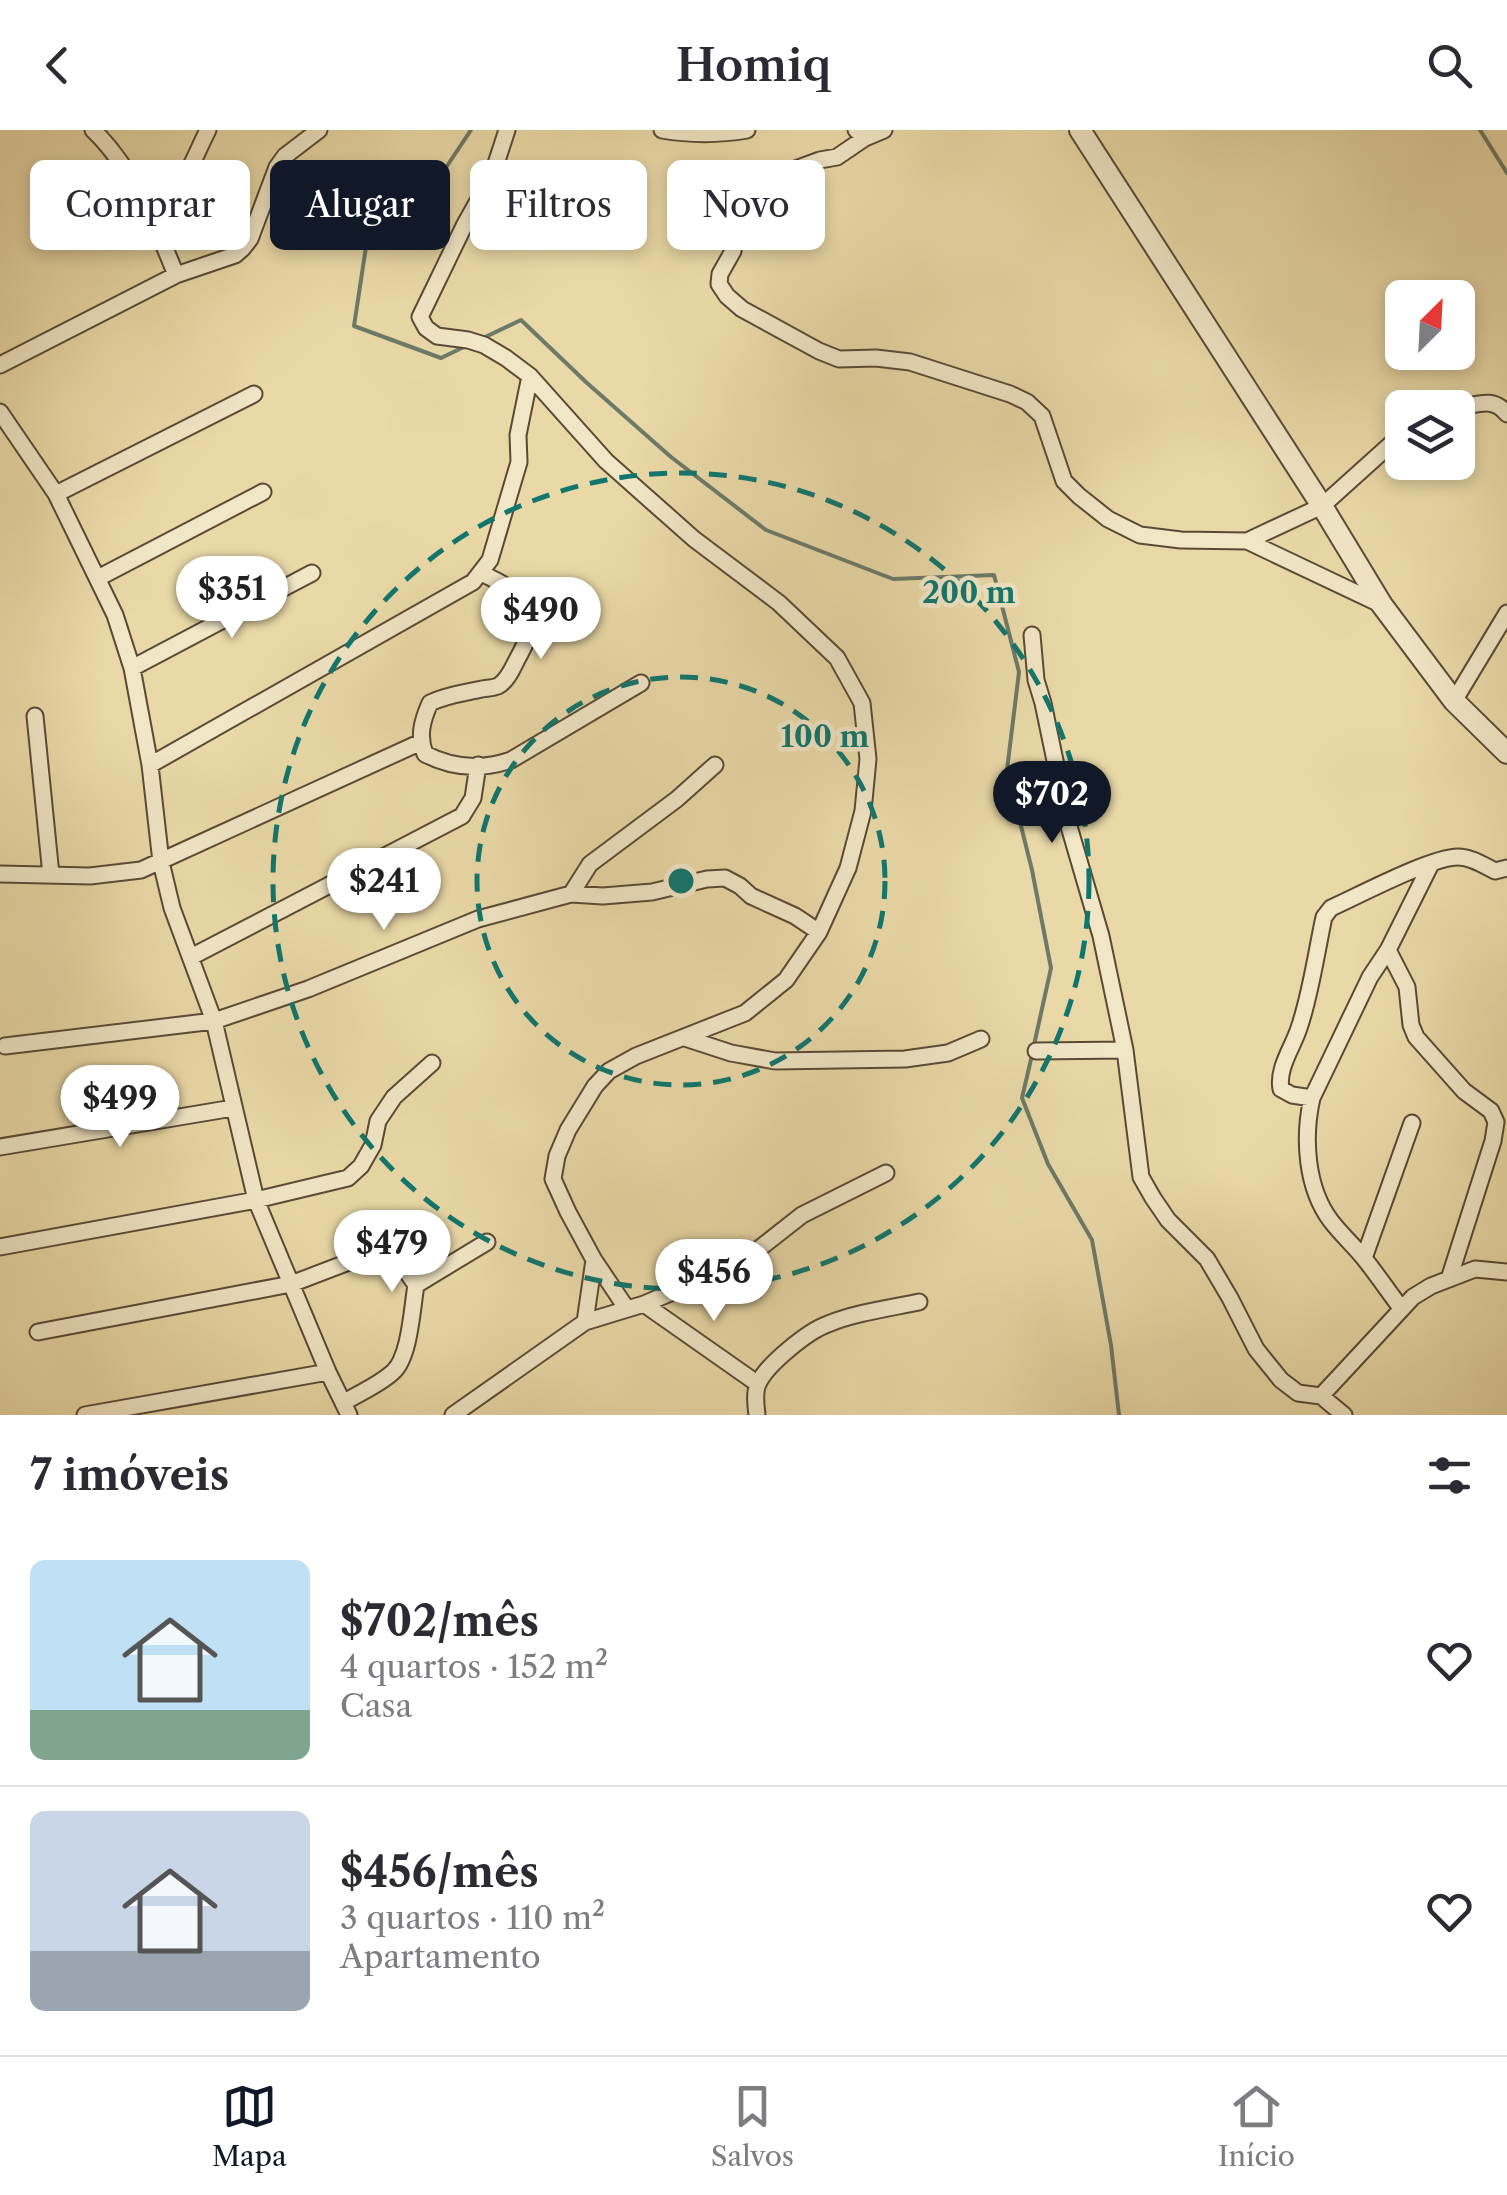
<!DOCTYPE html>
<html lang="pt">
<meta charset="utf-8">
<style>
body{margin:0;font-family:"Libre Caslon Text",serif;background:#f7f7f7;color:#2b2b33;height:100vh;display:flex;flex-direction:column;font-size:38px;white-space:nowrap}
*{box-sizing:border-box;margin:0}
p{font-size:32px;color:#7c7c81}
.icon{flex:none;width:55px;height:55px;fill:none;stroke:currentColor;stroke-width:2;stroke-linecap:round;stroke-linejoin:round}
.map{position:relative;height:1285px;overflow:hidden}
.sheet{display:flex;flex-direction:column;background:#fff;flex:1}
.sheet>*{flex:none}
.guide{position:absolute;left:30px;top:30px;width:1000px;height:90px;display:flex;gap:20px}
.needle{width:65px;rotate:24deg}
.buttons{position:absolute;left:1385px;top:150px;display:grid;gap:20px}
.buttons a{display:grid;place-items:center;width:90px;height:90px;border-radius:15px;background:#fff;box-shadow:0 5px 15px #0003;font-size:50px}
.price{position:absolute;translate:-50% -85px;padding:0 22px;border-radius:35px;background:#fff;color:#222;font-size:32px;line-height:65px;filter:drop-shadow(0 2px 5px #0008)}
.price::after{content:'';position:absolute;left:50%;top:60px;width:30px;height:22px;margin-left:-15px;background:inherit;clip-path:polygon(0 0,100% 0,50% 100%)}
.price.active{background:#111827;color:#fff}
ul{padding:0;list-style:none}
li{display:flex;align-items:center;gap:30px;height:250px;padding:0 30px}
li+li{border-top:2px solid #e1e1e2}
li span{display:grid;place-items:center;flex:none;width:280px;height:200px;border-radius:15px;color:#555}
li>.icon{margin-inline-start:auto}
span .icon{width:120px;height:120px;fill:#fffc;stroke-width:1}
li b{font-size:42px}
h2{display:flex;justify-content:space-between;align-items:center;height:120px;padding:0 30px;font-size:42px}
.pill{padding:0 35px;border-radius:15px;background:#fff;box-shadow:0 5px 15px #0003;font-size:35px;line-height:90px}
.pill.active{background:#111827;color:#fff}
header{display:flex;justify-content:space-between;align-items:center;height:130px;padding:0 30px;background:#fff;font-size:45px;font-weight:600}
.tabs{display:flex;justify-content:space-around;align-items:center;height:140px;border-top:2px solid #e1e1e2;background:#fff;font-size:28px;color:#7c7c81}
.tabs a{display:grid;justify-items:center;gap:5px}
.tabs .active{color:#111827}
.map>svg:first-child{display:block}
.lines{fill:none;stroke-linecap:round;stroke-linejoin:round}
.stream{stroke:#6c7a68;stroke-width:4}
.minor-casing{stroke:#5a4a34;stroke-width:19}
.tertiary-casing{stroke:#5a4a34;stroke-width:24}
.minor{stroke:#f1e6c6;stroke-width:15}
.tertiary{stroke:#f1e6c6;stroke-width:20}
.ring{fill:none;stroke:#0f766e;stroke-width:5;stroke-dasharray:18 12}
.centre{fill:#0f766e;stroke:#f1e6c6;stroke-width:5}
.ring-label{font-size:30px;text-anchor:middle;font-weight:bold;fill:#0f766e;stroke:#f1e6c6;stroke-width:9;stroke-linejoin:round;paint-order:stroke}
</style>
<header><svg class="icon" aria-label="back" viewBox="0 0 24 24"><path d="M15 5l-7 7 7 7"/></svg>Homiq<svg class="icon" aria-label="search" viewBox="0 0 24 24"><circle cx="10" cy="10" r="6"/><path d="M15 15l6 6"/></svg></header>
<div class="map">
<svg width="1507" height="1285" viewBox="0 0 1507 1285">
<rect width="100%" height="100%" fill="#ead9a7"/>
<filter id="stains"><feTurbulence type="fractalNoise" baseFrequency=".002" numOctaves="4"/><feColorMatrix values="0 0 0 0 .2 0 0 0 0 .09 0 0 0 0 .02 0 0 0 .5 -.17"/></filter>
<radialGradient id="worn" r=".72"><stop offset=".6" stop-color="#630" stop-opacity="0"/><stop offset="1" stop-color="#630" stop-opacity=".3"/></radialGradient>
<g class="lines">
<path class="stream" d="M1480,0L1507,43
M481,209L521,190L587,253L671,327L766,400L893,449L994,445L1019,542L1007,640L1032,740L1051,838L1034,915
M468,215L441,228L354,196L369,97L445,39L471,0
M1032,925L1022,968L1048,1034L1092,1110L1111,1215L1119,1285"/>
<defs>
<path id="minor" d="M93,0C132,37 156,95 176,145
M507,0L492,46L464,96L420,187L426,198L437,206L468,210L484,215L506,228L530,246L606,331L694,409L779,473L837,528L862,573L868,629L863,681L848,738L819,802L786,850L745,883L636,926L609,941L595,956L568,1000L557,1026L553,1049L568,1082L594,1130L627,1179
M662,0C691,5 718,5 747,0
M856,0L865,8L884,0
M865,8L837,27L820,30L760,52L746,60L737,71L733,121L720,144L719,154L727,166L742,179L819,221L839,229L876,228L910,232L1010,264L1027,272L1042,286L1064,351L1079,366L1108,389L1140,405L1181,410L1247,411L1382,475
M149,82C183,66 192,31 208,0
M0,235L176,145L235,125L243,118L250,109L277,37L285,26L319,0
M1458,278C1477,275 1493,266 1507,284
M0,282L56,364L115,485L132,538L150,635L161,732L172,778L214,891L256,1070L328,1242L349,1285
M56,364L254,264
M1247,411L1322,376L1402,304
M482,443C525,467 548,471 520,524C514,534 509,550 498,556C493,558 488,558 482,559C464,563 446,565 430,573C422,591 418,606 425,624C452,638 482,640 511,630L641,553
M98,448L263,362
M1032,505L1036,550L1043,573L1068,693L1101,806L1125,920
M132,538L312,443
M1454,571L1507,483
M35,586L51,745
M150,635L473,452L490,430L519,332L518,305L530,246
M0,744L90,746L141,740L421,612
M571,764L590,734L677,669L715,635
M1388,820L1407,857L1411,895L1416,907L1464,961L1491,981L1496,992L1493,1011L1449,1149
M191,827L462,686L473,668L478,635
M685,908L731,923L775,931L905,929L948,923L981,909
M5,916L214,891L308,859L478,789L571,764L603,766L652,762L707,749L725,748L740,756L751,766L795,786L819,802
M1036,921L1125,920L1141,1047L1153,1068L1168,1090L1207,1129L1230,1168L1256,1219L1281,1250L1298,1263L1321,1266L1413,1167L1431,1156L1475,1139L1507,1142
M1312,968L1292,965L1281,959C1277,938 1293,917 1299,898C1311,863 1316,824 1324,787L1331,778C1358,766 1431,727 1458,727C1471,727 1483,735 1495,741L1507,738
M0,1017L233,978
M0,1117L256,1070L348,1048L361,1036L373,1015L378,991L394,967L432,933
M1364,1128L1412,993
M644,1174L758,1254
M1401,1178C1388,1161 1376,1143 1363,1127C1353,1115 1341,1104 1331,1091C1306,1058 1303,1008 1312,968L1370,847L1388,820L1431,734
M585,1192L594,1130
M38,1202L291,1154L375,1122C398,1123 404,1139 416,1155
M1321,1266L1344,1285
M343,1273C359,1263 379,1255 393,1242C410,1227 412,1178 416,1155L487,1112
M85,1285L328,1242
M453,1285L585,1192L644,1174L704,1149L746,1129L802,1085L886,1043
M757,1285C756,1276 754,1263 758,1254C766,1235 808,1201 828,1194C854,1183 890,1178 919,1172"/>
<path id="tertiary" d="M1080,0L1322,376L1382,475L1454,571L1507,623"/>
</defs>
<use href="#minor" class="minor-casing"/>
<use href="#tertiary" class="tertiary-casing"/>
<use href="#minor" class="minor"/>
<use href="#tertiary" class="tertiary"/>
</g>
<g class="ring">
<circle cx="681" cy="751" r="204"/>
<circle cx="681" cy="751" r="408"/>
</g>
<circle cx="681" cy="751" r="15" class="centre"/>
<g class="ring-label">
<text x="969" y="473">200 m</text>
<text x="825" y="617">100 m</text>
</g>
<rect width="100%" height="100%" filter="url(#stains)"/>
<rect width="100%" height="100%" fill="url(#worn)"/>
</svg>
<div class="buttons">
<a><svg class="needle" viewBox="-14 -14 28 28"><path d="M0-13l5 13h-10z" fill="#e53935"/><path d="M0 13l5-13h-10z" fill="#7c7c81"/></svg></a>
<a><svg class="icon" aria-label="layers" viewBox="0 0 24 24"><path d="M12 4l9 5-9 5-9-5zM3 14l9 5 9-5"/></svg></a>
</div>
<b class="price" style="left:232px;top:511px">$351</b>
<b class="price" style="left:541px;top:532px">$490</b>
<b class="price active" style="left:1052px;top:716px">$702</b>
<b class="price" style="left:384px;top:803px">$241</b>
<b class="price" style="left:120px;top:1020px">$499</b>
<b class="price" style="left:392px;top:1165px">$479</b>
<b class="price" style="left:714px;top:1194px">$456</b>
<div class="guide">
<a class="pill">Comprar</a>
<a class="pill active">Alugar</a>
<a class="pill">Filtros</a>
<a class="pill">Novo</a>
</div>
</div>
<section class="sheet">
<h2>7 imóveis<svg class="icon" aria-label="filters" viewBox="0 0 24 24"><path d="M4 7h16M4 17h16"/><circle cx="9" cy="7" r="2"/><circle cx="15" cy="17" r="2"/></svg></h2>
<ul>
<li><span style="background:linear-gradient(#bfe0f5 75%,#7fa58c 0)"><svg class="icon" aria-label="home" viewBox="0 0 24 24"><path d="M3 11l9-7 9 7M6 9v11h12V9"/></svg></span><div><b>$702/mês</b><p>4 quartos · 152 m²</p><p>Casa</p></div><svg class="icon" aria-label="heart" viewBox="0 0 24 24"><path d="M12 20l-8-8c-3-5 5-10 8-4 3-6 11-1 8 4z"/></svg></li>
<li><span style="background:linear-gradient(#c9d6e8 70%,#9aa5b1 0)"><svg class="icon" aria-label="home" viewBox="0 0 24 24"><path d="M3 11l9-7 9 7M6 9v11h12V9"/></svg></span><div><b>$456/mês</b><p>3 quartos · 110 m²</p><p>Apartamento</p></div><svg class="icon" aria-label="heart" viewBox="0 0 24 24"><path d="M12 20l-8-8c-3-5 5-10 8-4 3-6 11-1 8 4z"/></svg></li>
</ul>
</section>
<nav class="tabs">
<a class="active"><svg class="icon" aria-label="map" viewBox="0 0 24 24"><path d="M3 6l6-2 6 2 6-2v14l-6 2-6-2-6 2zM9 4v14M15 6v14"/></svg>Mapa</a>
<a><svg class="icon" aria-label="saved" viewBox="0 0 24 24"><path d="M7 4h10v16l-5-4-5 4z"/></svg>Salvos</a>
<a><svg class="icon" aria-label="home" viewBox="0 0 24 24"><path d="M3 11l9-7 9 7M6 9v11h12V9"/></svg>Início</a>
</nav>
